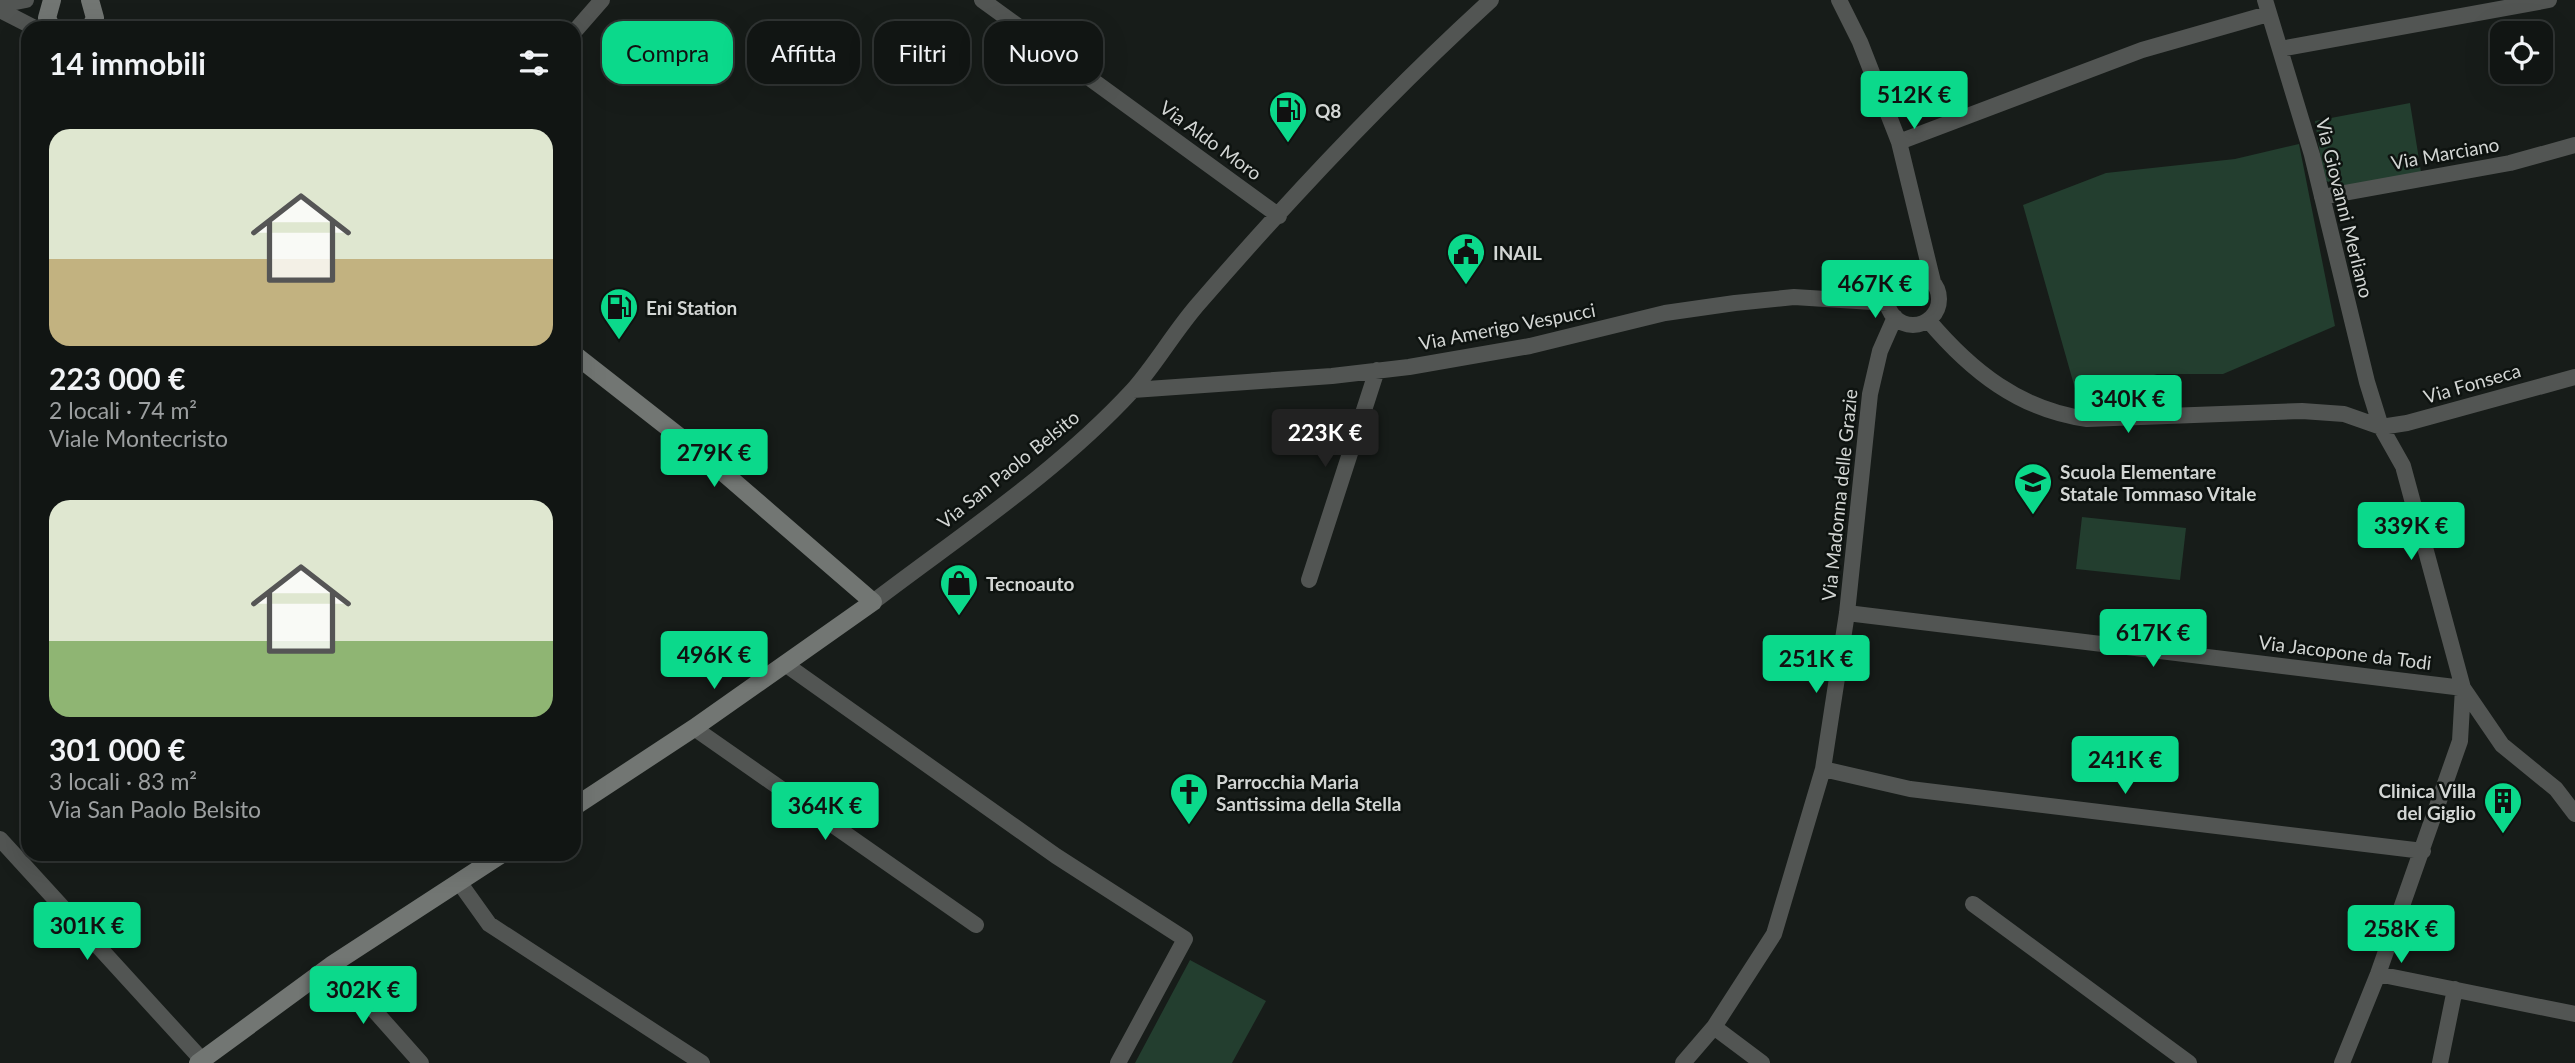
<!DOCTYPE html>
<html lang="it">
<meta charset="utf-8">
<style>
body{margin:0;font-family:Lato,sans-serif;background:#1e2221;color:#f1f3f6;height:100vh;display:flex;flex-direction:column;font-size:26px;white-space:nowrap}
*{box-sizing:border-box;margin:0}
p{font-size:23px;color:#9c9fa0}
.icon{flex:none;width:38px;height:38px;fill:none;stroke:currentColor;stroke-width:2;stroke-linecap:round;stroke-linejoin:round}
.map{position:relative;flex:1;overflow:hidden}
.drawer{position:absolute;left:21px;top:21px;width:560px;height:840px;display:flex;flex-direction:column;background:#111513;border-radius:21px;box-shadow:0 7px 28px #0002,0 0 0 2px #303433}
.drawer>*{flex:none}
.guide{position:absolute;left:602px;top:21px;width:665px;height:63px;display:flex;gap:14px}
.buttons{position:absolute;left:2490px;top:21px;display:grid;gap:14px}
.buttons a{display:grid;place-items:center;width:63px;height:63px;border-radius:14px;background:#111513;box-shadow:0 7px 28px #0002,0 0 0 2px #303433;font-size:35px}
.price{position:absolute;translate:-50% -60px;padding:0 16px;border-radius:7px;background:#0bd98b;color:#111;font-size:23px;line-height:46px;filter:drop-shadow(0 2px 4px #0008)}
.price::after{content:'';position:absolute;left:50%;top:42px;width:21px;height:16px;margin-left:-10px;background:inherit;clip-path:polygon(0 0,100% 0,50% 100%)}
.price.active{background:#222;color:#fff}
ul{padding:0;list-style:none}
li{display:grid;align-content:center;gap:14px;height:371px;padding:0 28px}
li span{display:grid;place-items:center;height:217px;border-radius:21px;color:#555}
li>.icon{margin-inline-start:auto}
span .icon{width:126px;height:126px;fill:#fffc;stroke-width:1}
li b{font-size:30px}
h2{display:flex;justify-content:space-between;align-items:center;height:84px;padding:0 28px;font-size:30px}
.chip{padding:0 24px;border-radius:21px;background:#111513;box-shadow:0 7px 28px #0002,0 0 0 2px #303433;font-size:24px;line-height:63px}
.chip.active{background:#0bd98b;color:#111}
.map>svg:first-child{display:block}
.green{fill:#233e2f}
.lines{fill:none;stroke-linecap:round;stroke-linejoin:round}
.street{stroke:#525553;stroke-width:16}
.secondary{stroke:#727673;stroke-width:18}
.labels{text-anchor:middle;dominant-baseline:central;stroke-width:5;stroke-linejoin:round;paint-order:stroke}
.poi-label{font-size:19px;font-weight:bold;fill:#d3d6d4;stroke:#0e1310;text-anchor:start}
.street-label{font-size:19px;fill:#d3d6d4;stroke:#0e1310}
</style>
<div class="map">
<svg width="2575" height="1063" viewBox="0 0 2575 1063">
<rect width="100%" height="100%" fill="#171c19"/>
<path class="green" d="M2410,103L2421,172L2342,187L2324,180L2315,121Z
M2299,144L2335,326L2223,374H2157L2078,399L2023,205L2106,173L2235,159Z
M2082,517L2186,528L2180,580L2076,569Z
M1190,960L1266,1001L1232,1063H1135Z"/>
<g class="lines">
<path class="street" d="M982,0L1279,216
M1839,0L1860,42L1899,142L1933,282
M2265,0L2312,155L2367,382L2381,427L2403,466L2463,688L2502,745L2556,789L2575,814
M0,5L26,0
M0,10L35,28
M574,32L602,0
M2280,49L2549,0
M1899,142L2142,50L2268,14
M2322,197L2510,163L2575,145
M1887 299a26 26 0 1 1 52 0a26 26 0 1 1-52 0Z
M1928,320C1971,371 2020,410 2087,419L2302,411L2344,414L2381,427L2407,423L2575,377
M1133,390L1332,376L1409,367L1530,346L1665,313L1735,303L1794,297L1888,303
M1309,580L1377,370
M873,602C961,535 1057,472 1132,391C1157,363 1175,330 1200,302C1291,197 1388,94 1491,0
M1847,613L2463,688
M785,664L1056,856L1185,939L1118,1063
M694,728L976,925
M1823,769L1910,789L2423,851
M0,839L202,1060
M459,882L489,924L702,1063
M1973,904L2189,1063
M333,964L421,1063
M2378,974L2575,1014
M1714,1027L1762,1063
M1683,1063L1714,1027L1774,934L1823,769L1847,613L1870,394L1880,351L1895,317
M2342,1063L2378,974L2460,741L2463,688
M2440,1063L2455,989"/>
<path class="secondary" d="M52,28L47,18L52,0
M90,28L95,18L90,0
M574,354L703,455L873,602L694,728L574,807
M198,1063L333,964L502,854"/>
</g>
<defs>
<symbol id="fuel-pin" viewBox="-11 -11 22 30"><path d="M0 17L-7.5 6A9.5 9.5 0 1 1 7.5 6Z" fill="#0bd98b" stroke="#0e1310"/><path d="M-5.5-6h7V0h2V4h1.3V-2.5L3-4.5l.8-.8L6-3V5H2.5V1h-1V6h-7ZM-4.2-4.7v3.2H.2V-4.7Z" fill="#111"/></symbol>
<symbol id="civic-pin" viewBox="-11 -11 22 30"><path d="M0 17L-7.5 6A9.5 9.5 0 1 1 7.5 6Z" fill="#0bd98b" stroke="#0e1310"/><path d="M-.6-6.5H3V-4.5H.6V-3L4-1V1h2V6H-6V1h2V-1L-.6-3ZM-1.2 2.5V6h2.4V2.5Z" fill="#111"/></symbol>
<symbol id="school-pin" viewBox="-11 -11 22 30"><path d="M0 17L-7.5 6A9.5 9.5 0 1 1 7.5 6Z" fill="#0bd98b" stroke="#0e1310"/><path d="M0-5L7-2L0 1L-7-2ZM-4 1L0 2.5L4 1V4Q0 6-4 4Z" fill="#111"/></symbol>
<symbol id="shop-pin" viewBox="-11 -11 22 30"><path d="M0 17L-7.5 6A9.5 9.5 0 1 1 7.5 6Z" fill="#0bd98b" stroke="#0e1310"/><path d="M-5-2.5h2.3a2.7 3.5 0 0 1 5.4 0H5L5.5 6h-11ZM-1.5-2.5h3a1.5 2.3 0 0 0-3 0Z" fill="#111"/></symbol>
<symbol id="church-pin" viewBox="-11 -11 22 30"><path d="M0 17L-7.5 6A9.5 9.5 0 1 1 7.5 6Z" fill="#0bd98b" stroke="#0e1310"/><path d="M-1.2-6h2.4v3.5h3.3v2.4h-3.3V6h-2.4V-.1h-3.3v-2.4h3.3Z" fill="#111"/></symbol>
<symbol id="building-pin" viewBox="-11 -11 22 30"><path d="M0 17L-7.5 6A9.5 9.5 0 1 1 7.5 6Z" fill="#0bd98b" stroke="#0e1310"/><path d="M-4-6H4V6H1V3H-1V6H-4ZM-2.5-4.3h1.7v1.8h-1.7ZM.8-4.3h1.7v1.8H.8ZM-2.5-1h1.7V.8h-1.7ZM.8-1h1.7V.8H.8Z" fill="#111"/></symbol>
</defs>
<g fill-rule="evenodd">
<use href="#fuel-pin" x="1266" y="88" width="44" height="60"/>
<use href="#civic-pin" x="1444" y="230" width="44" height="60"/>
<use href="#fuel-pin" x="597" y="285" width="44" height="60"/>
<use href="#school-pin" x="2011" y="460" width="44" height="60"/>
<use href="#shop-pin" x="937" y="561" width="44" height="60"/>
<use href="#church-pin" x="1167" y="770" width="44" height="60"/>
<use href="#building-pin" x="2481" y="779" width="44" height="60"/>
</g>
<g class="labels">
<g class="poi-label">
<text x="1315" y="110">Q8</text>
<text x="1493" y="252">INAIL</text>
<text x="646" y="307">Eni Station</text>
<text x="2060" y="471">Scuola Elementare<tspan x="2060" dy="22">Statale Tommaso Vitale</tspan></text>
<text x="986" y="583">Tecnoauto</text>
<text x="1216" y="781">Parrocchia Maria<tspan x="1216" dy="22">Santissima della Stella</tspan></text>
<text x="2476" y="790" text-anchor="end">Clinica Villa<tspan x="2476" dy="22">del Giglio</tspan></text>
</g>
<g class="street-label">
<text transform="translate(1211 140) rotate(36)">Via Aldo Moro</text>
<text transform="translate(2445 153) rotate(-10)">Via Marciano</text>
<text transform="translate(2345 208) rotate(76)">Via Giovanni Merliano</text>
<text transform="translate(1507 326) rotate(-11)">Via Amerigo Vespucci</text>
<text transform="translate(2472 383) rotate(-16)">Via Fonseca</text>
<text transform="translate(1008 469) rotate(-39)">Via San Paolo Belsito</text>
<text transform="translate(1839 495) rotate(-84)">Via Madonna delle Grazie</text>
<text transform="translate(2345 652) rotate(7)">Via Jacopone da Todi</text>
</g>
</g>
</svg>
<div class="buttons">
<a><svg class="icon" aria-label="locate" viewBox="0 0 24 24"><circle cx="12" cy="12" r="6"/><path d="M12 2v4M12 18v4M2 12h4M18 12h4"/></svg></a>
</div>
<b class="price" style="left:1914px;top:131px">512K €</b>
<b class="price" style="left:1875px;top:320px">467K €</b>
<b class="price" style="left:2128px;top:435px">340K €</b>
<b class="price active" style="left:1325px;top:469px">223K €</b>
<b class="price" style="left:714px;top:489px">279K €</b>
<b class="price" style="left:2411px;top:562px">339K €</b>
<b class="price" style="left:2153px;top:669px">617K €</b>
<b class="price" style="left:714px;top:691px">496K €</b>
<b class="price" style="left:1816px;top:695px">251K €</b>
<b class="price" style="left:2125px;top:796px">241K €</b>
<b class="price" style="left:825px;top:842px">364K €</b>
<b class="price" style="left:87px;top:962px">301K €</b>
<b class="price" style="left:2401px;top:965px">258K €</b>
<b class="price" style="left:363px;top:1026px">302K €</b>
<div class="guide">
<a class="chip active">Compra</a>
<a class="chip">Affitta</a>
<a class="chip">Filtri</a>
<a class="chip">Nuovo</a>
</div>
<section class="drawer">
<h2>14 immobili<svg class="icon" aria-label="filters" viewBox="0 0 24 24"><path d="M4 7h16M4 17h16"/><circle cx="9" cy="7" r="2"/><circle cx="15" cy="17" r="2"/></svg></h2>
<ul>
<li><span style="background:linear-gradient(#dfe7d0 60%,#c2b280 0)"><svg class="icon" aria-label="home" viewBox="0 0 24 24"><path d="M3 11l9-7 9 7M6 9v11h12V9"/></svg></span><div><b>223 000 €</b><p>2 locali · 74 m²</p><p>Viale Montecristo</p></div></li>
<li><span style="background:linear-gradient(#dfe7d0 65%,#8fb573 0)"><svg class="icon" aria-label="home" viewBox="0 0 24 24"><path d="M3 11l9-7 9 7M6 9v11h12V9"/></svg></span><div><b>301 000 €</b><p>3 locali · 83 m²</p><p>Via San Paolo Belsito</p></div></li>
</ul>
</section>
</div>
